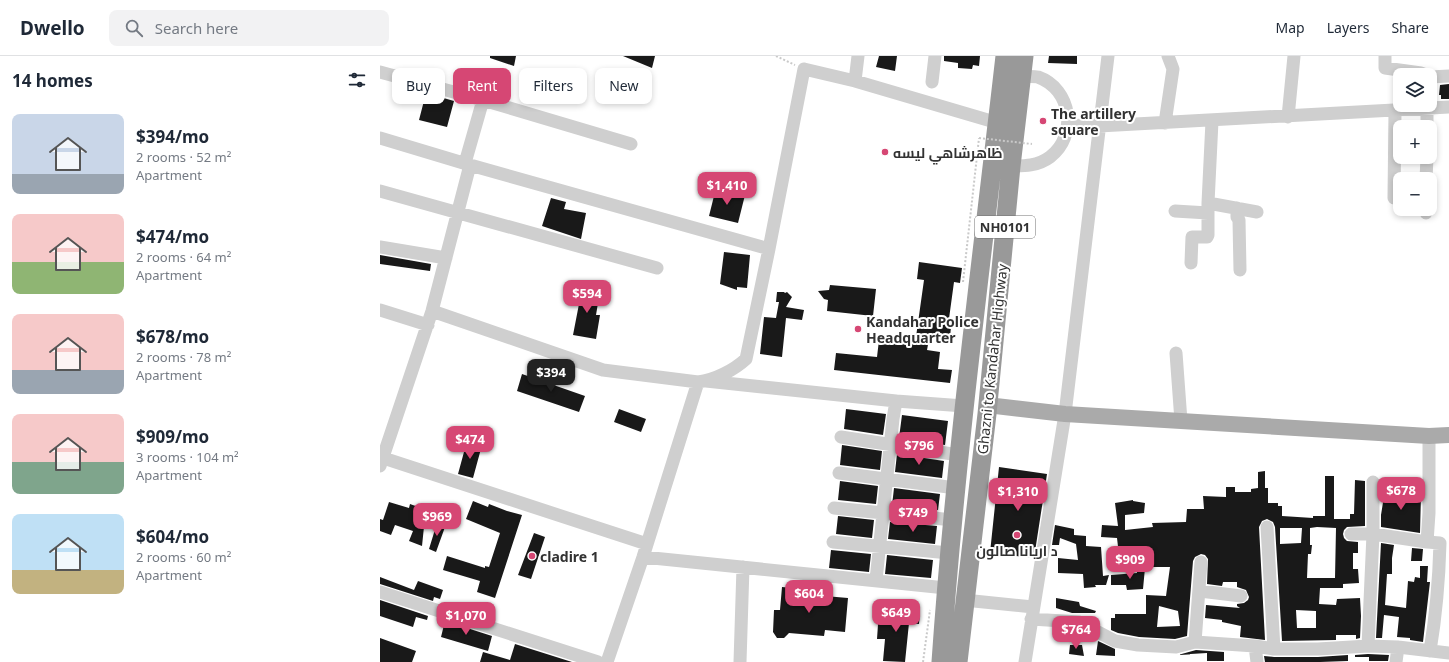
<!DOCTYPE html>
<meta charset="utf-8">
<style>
body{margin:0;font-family:"Noto Sans",Cairo,sans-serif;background:#f2f2f3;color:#1f2937;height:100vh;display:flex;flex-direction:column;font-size:15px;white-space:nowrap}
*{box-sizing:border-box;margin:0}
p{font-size:13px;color:#747a83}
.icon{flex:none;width:22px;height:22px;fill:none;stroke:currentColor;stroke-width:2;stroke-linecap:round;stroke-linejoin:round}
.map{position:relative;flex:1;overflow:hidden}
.side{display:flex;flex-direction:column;background:#fff;width:380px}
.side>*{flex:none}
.guide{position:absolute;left:12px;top:12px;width:380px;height:36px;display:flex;gap:8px}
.buttons{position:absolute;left:1013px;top:12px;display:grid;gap:8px}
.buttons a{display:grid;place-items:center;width:44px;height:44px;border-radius:8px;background:#fff;box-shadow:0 2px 6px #0003;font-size:20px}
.price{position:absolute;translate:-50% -34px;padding:0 9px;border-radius:8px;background:#d64774;color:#fff;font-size:13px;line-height:26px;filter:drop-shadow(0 1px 2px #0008)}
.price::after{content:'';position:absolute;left:50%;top:24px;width:12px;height:9px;margin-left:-6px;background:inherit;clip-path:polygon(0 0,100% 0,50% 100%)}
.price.active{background:#222;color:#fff}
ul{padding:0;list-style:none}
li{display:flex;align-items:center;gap:12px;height:100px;padding:0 12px}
li span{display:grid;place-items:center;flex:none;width:112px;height:80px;border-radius:8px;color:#555}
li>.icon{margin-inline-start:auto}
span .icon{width:48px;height:48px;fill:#fffc;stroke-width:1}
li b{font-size:17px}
h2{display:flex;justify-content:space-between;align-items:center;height:48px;padding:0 12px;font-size:17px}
.chip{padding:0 14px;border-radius:8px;background:#fff;box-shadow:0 2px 6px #0003;font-size:14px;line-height:36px}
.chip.active{background:#d64774;color:#fff}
header{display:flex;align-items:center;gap:24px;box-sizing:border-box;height:56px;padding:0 20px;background:#fff;border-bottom:1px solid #e0e1e3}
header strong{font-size:19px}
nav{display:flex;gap:22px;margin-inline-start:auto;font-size:14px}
.search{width:280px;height:36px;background:#f2f2f3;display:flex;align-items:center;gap:10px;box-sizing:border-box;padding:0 14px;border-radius:8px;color:#747a83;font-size:15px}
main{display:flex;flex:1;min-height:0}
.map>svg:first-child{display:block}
.building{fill:#191919;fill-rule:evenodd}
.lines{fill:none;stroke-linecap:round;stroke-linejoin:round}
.path{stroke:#c9c9c9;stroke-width:2;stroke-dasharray:2 2;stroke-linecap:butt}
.minor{stroke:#cfcfcf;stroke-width:13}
.major{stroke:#aaa;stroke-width:16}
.highway{stroke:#999;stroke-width:19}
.path-bridge{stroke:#c9c9c9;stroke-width:2;stroke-dasharray:2 2;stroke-linecap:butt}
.poi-dot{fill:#d64774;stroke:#fff;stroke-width:1.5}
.labels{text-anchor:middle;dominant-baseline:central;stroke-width:4;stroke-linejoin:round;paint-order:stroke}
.shield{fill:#fff;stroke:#707070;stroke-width:1}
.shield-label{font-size:13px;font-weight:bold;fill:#323232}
.poi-label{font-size:14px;font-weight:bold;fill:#323232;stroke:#fff;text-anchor:start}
.street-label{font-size:14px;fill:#323232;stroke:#fff}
</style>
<header>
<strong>Dwello</strong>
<div class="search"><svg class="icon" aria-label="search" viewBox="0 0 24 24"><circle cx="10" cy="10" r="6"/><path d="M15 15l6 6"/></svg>Search here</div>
<nav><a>Map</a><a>Layers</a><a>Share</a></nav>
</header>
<main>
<section class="side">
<h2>14 homes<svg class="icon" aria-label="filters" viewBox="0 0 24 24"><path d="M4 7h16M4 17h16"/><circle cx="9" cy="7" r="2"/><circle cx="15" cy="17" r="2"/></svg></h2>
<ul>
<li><span style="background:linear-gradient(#c9d6e8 75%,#9aa5b1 0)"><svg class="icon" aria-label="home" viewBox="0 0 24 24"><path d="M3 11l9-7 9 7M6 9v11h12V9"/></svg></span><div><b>$394/mo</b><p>2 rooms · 52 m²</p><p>Apartment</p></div></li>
<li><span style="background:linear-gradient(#f6c9c9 60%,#8fb573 0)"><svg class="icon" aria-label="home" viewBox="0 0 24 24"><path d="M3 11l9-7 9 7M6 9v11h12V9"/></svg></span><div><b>$474/mo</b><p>2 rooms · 64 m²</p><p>Apartment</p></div></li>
<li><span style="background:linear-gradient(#f6c9c9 70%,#9aa5b1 0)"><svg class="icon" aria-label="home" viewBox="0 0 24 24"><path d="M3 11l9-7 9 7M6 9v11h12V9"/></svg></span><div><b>$678/mo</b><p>2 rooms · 78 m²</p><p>Apartment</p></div></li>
<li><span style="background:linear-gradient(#f6c9c9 60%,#7fa58c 0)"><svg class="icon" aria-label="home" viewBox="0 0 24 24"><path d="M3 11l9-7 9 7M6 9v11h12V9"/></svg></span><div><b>$909/mo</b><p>3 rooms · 104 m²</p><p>Apartment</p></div></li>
<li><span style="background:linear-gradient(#bfe0f5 70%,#c2b280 0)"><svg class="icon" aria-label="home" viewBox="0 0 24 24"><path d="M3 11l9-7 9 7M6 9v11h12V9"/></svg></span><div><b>$604/mo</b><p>2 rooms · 60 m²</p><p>Apartment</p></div></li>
</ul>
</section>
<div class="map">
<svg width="1069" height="606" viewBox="0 0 1069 606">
<rect width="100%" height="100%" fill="#fff"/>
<path class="building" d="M110,0H136L134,10L110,2Z
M243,0H275L272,12Z
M499,0H517L515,15L496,11Z
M564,0H600L599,10L593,9L592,13L578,12V7L564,5Z
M669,0H697V8L668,7Z
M88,15L114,22L110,35L85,27Z
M1069,28V43H1061V39H1059L1060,29Z
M46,37L74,45L67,71L39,64Z
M336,132L365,139L358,167L329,160Z
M171,142L186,146L184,153L206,157L201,183L162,170Z
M344,196L370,199L367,232L357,231V234L340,228Z
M0,199L51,208L50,215L0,208Z
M539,206L582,212L580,227L574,226L568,270L571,271L570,281L550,278L547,294L560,296L558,313L572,314L570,327L454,314L456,297L497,301L499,284L535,288L544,224L537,223Z
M450,229L496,233L493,260L447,255L448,244L444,243L438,235L449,234Z
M200,231L220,235L216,259H220L216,283L193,279L199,248H197Z
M397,236H404L405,237L407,236L412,241L406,251L424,254L422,264L406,262L402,301L380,298L384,261L396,262L399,246H396Z
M142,318L205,340L199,356L137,335Z
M239,353L266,363L261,376L234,366Z
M466,353L506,358L503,379L464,373Z
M522,359L568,365L565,389L519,382Z
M87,385L102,389L93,422L78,418Z
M462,389L502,395L500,414L460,409Z
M517,398L564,405L562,422L515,416Z
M619,411L667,418L654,502L610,497Z
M885,415V432H888V447H898V450H902V460L933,462V460H945V420H954V463H970V458H974L975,424L985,425V470L967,471L964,474L963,478L964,482L967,485L978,486V497H973V513H978L979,527L963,528V532H940L939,548L956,549L957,543L980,542L981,560L980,582L976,583V579H956V584L902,585L895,471L893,466L887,463L882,465L879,471L885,584L860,581L861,570L842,566V564L825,562L826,549L860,552L857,550V548L864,547L868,544L869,541L866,534L857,531V526H843L842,530L827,528L828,503L825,499L821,498L815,501L813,505L807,580L795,583L759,581L738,577L731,574V562H735V558H766V539L786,540L790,511H769L771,503L768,494L755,496V498L739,499L737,482L721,481L722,469L738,470L735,447L753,444V445L765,447L764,457L745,459V474L773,471L772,467L806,466L807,453H824L823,440L846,441V431H855V436H871V433L878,432V416ZM937,471L956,472L955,522H927L928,498H931L932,489H930V472ZM900,472H922L921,487L900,488ZM779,550L798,555L800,570L777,571ZM916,554L936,555V572H917Z
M460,425L498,430L496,448L458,444Z
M1007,431L1018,432L1017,440L1041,439L1040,477L1001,471V459L1005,434H1006Z
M514,432L560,438L558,454L512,450Z
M93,445L108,451L109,448L127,455L142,459L115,542L97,536L100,525L63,514L67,500L105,512V510L109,511L120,477L86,463Z
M9,446L29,452L30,448L41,452L39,458L45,461L42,490L29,485L33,475L15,469L11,479L0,475V463L3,464Z
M458,460L494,464L492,482L456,478Z
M510,466L557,470L555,488L508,483Z
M57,467L65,471L56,496L49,493Z
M675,469L694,473V479L706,480V490L721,491L723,520L729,519L726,529H715L716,531L704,532L703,518L678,517V502L698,504L696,488L680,482L679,489H672Z
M154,477L165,481L151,523L138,519Z
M1001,487L1014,489L1012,502V518H1007L1005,549L1026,552L1028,525L1034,526L1035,521L1040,522V510H1048L1047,526H1050L1043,586L1030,584V582L1017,581L1019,561L1004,559L1002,582H996Z
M1032,492L1043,493L1042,505H1031Z
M451,494L491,498L489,516L449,512Z
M507,499L553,504L551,522L505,518Z
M757,512H765L763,533L747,534L746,529H731V519L757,517Z
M0,521L34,534L38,525L63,534L60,543L54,541L53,545L0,528Z
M402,531L434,534L433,539L468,542L465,576L445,574L444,580L409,577L404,582H397L393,576L394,554H400Z
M676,542L699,546L700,550L716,555L715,557H692L676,552Z
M0,544L48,560L47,564L36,561L33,571L0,560Z
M499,554L528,557L529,554L540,555L539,568L529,567L525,606L503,605L505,583H497Z
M65,565L112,580L108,595L61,581Z
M0,582L36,595L32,606H0Z
M718,585L735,593V600L716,599Z
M135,588L192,606H100L103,596L130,604Z
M690,589H702L704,600L689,598Z
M816,594L844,596V605H827V597L794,599H790H798Z
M988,598L1009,599L1008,605H989V601H975V599Z
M968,599V605L940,606H885L884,600L894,601H938Z"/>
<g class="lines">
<path class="path" d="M396,0L415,9
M583,226L599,82
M543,606L550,554"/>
<path class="minor" d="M1005,0V12L1041,17L1046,19
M0,16L103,44L251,88
M1050,21L1069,20
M475,25L478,0
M552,26L555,0
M908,61L914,0
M785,67L793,13L788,0
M688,69L719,70L1069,51
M1047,71V53
M0,82L90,109L389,193
M85,107L103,44
M631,110C644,110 658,110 670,101C698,80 692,33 658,21C653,20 647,21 642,20
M1046,123L1047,101
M0,135L277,212
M1014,142L1015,55
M828,147L877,156
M857,152V161L859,164L860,214
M795,155L828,157
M1046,157V153
M0,191L66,202
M811,207L812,181H827L828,179V147L832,65
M0,254L48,269
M52,255L223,314L318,326C335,324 354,314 366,303L389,193L424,13L475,25L618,67
M796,297L801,365
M326,325L516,345L584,350
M1049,380V457L1047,486L1060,487C1059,524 1056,559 1050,595
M461,381L579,399
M0,401L267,488
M0,410L52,255L90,109
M459,417L576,432
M454,452L573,464
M887,471L894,593
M971,478H993L1047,486
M453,486L569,497
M263,501L566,532
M496,524L513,363L516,345
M820,535L861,540
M0,536L218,606
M584,544L653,551
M651,563L699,566L735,585L758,589L796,591L815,586L875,590L894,593H938L988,590L1018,591L1069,597
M815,586L821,506
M875,590L877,606
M988,590L993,478V426
M227,606L263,501L318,326
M360,606L363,511
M645,606L685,358L728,0
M1016,606L1018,591"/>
<path class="major" d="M607,349L685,358L1049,380L1069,379"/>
<path class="highway" d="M561,606C575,403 602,202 625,0
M578,606L607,358L631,110L644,0"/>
<path class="path-bridge" d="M599,82L652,88"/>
</g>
<g class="poi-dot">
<circle cx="663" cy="65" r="4"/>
<circle cx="505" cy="96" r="4"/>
<circle cx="478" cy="273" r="4"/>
<circle cx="637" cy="479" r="4"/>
<circle cx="152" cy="500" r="4"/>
</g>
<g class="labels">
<rect class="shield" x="595" y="160" width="60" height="22" rx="3"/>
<g class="shield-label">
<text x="625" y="171">NH0101</text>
</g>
<g class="poi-label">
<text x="671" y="57">The artillery<tspan x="671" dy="16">square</tspan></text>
<text x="513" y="96">ظاهرشاهي لیسه</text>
<text x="486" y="265">Kandahar Police<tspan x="486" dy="16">Headquarter</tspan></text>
<text x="637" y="494" text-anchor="middle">د اریانا صالون</text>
<text x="160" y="500">cladire 1</text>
</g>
<g class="street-label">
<text transform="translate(612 303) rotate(-84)">Ghazni to Kandahar Highway</text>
</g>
</g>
</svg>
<div class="buttons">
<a><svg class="icon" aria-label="layers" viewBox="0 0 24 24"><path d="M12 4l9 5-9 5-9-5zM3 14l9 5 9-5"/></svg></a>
<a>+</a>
<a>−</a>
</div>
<b class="price" style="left:347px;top:150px">$1,410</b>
<b class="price" style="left:207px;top:258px">$594</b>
<b class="price active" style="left:171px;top:337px">$394</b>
<b class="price" style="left:90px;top:404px">$474</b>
<b class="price" style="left:539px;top:410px">$796</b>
<b class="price" style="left:1021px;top:455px">$678</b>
<b class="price" style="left:638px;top:456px">$1,310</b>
<b class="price" style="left:533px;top:477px">$749</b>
<b class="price" style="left:57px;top:481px">$969</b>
<b class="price" style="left:750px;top:524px">$909</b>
<b class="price" style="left:429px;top:558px">$604</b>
<b class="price" style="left:516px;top:577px">$649</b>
<b class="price" style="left:86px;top:580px">$1,070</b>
<b class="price" style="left:696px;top:594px">$764</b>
<div class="guide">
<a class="chip">Buy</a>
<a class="chip active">Rent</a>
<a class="chip">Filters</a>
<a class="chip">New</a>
</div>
</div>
</main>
